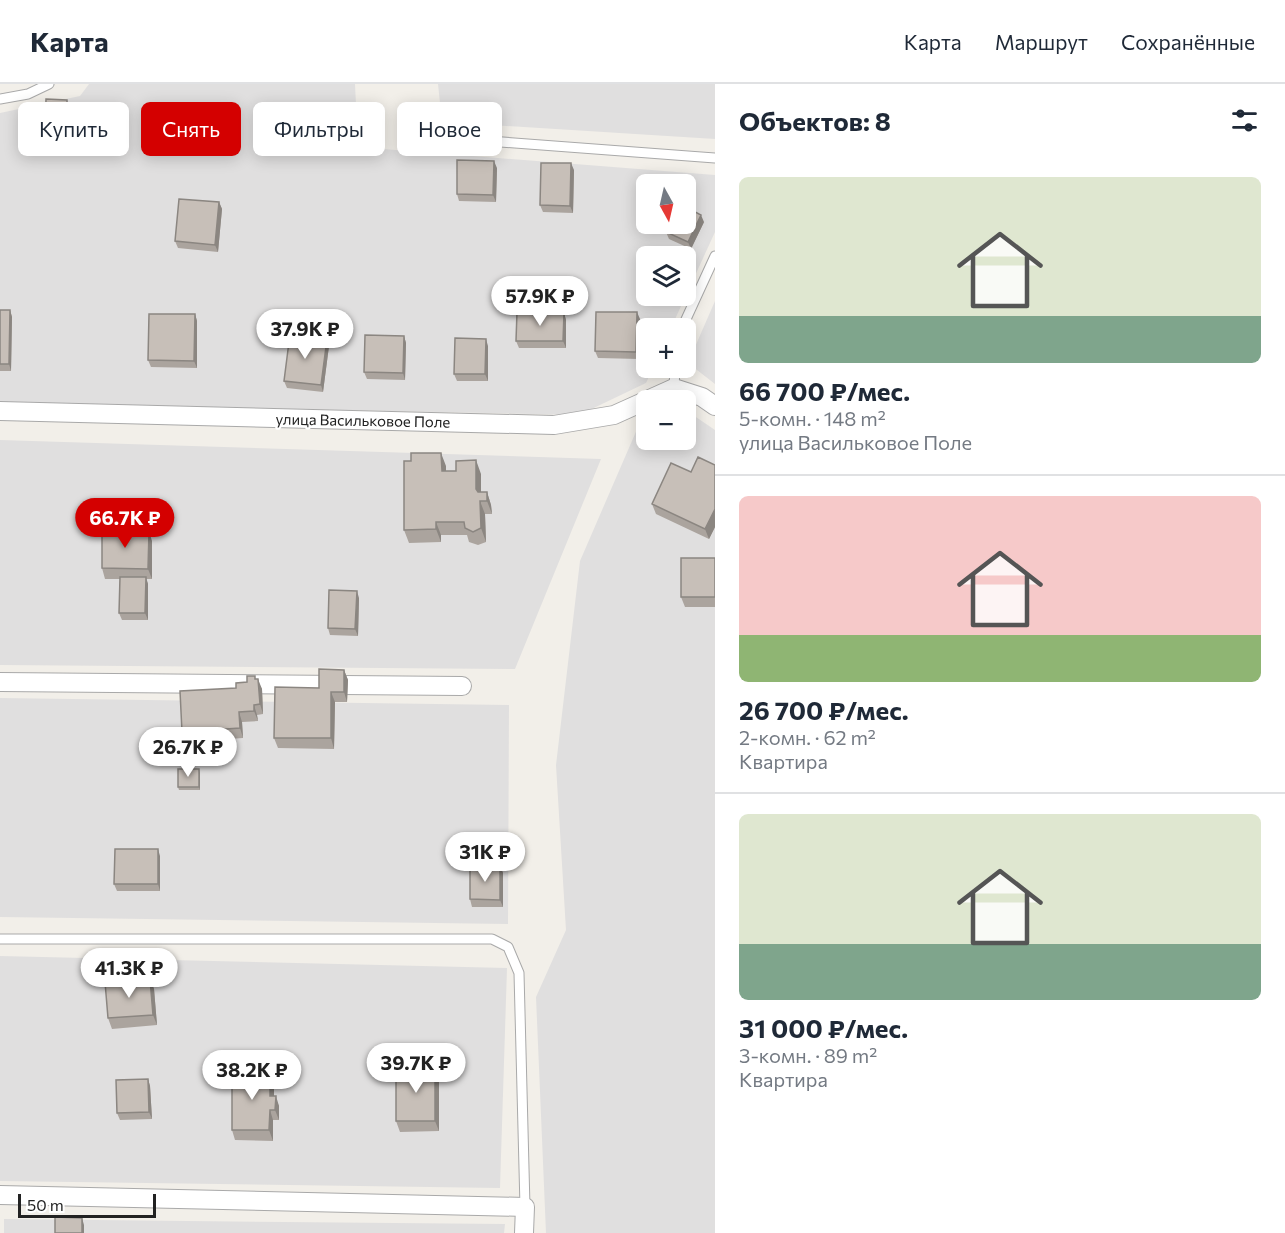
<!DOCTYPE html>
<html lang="ru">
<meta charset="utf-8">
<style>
body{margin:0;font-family:Commissioner,sans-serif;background:#f6f6f7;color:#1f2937;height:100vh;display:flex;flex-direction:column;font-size:22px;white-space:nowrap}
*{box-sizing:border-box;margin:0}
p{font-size:20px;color:#747a83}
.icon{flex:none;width:33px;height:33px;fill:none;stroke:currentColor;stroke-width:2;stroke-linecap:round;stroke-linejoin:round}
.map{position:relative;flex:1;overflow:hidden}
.details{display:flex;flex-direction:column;background:#fff;width:570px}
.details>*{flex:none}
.guide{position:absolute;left:18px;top:18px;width:570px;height:54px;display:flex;gap:12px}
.needle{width:39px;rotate:172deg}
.controls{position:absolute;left:636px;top:90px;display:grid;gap:12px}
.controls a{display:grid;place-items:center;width:60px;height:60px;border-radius:9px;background:#fff;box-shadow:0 3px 15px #0003;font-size:30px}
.scale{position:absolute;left:18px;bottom:15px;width:138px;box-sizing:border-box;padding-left:6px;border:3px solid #222;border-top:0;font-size:16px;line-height:21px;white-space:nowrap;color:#222;-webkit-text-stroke:4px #fff;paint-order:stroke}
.price{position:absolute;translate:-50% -51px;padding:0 14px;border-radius:21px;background:#fff;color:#222;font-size:20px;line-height:39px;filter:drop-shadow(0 2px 3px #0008)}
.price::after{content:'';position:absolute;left:50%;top:36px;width:18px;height:14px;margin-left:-9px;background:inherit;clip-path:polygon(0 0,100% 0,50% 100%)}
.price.current{background:#d40000;color:#fff}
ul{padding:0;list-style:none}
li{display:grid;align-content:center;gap:12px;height:318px;padding:0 24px}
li+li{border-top:2px solid #e0e1e3}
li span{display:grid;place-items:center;height:186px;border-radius:9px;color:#555}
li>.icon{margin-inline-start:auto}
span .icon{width:108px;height:108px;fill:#fffc;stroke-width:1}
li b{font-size:26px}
h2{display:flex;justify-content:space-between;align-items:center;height:72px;padding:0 24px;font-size:26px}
.chip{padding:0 21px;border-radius:9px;background:#fff;box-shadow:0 3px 15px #0003;font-size:21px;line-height:54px}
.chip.current{background:#d40000;color:#fff}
header{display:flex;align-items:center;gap:36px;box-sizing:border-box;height:84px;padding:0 30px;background:#fff;border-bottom:2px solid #e0e1e3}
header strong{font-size:28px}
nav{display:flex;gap:33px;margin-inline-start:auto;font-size:21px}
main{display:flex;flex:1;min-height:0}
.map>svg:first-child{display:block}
.residential{fill:#e0dfdf;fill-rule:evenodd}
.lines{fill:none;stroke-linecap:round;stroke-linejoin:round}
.lane-casing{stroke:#a9a9a9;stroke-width:11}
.street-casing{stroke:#a9a9a9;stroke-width:20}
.lane{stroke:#fff;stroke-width:9}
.street{stroke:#fff;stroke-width:18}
.wall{fill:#aba49e}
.shaded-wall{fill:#8b8681}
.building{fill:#c7bfb8;stroke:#8b8681;stroke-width:1.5}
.labels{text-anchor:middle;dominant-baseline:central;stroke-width:4.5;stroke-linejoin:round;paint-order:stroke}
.street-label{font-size:15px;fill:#222;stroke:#fff}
</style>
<header>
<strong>Карта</strong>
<nav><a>Карта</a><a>Маршрут</a><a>Сохранённые</a></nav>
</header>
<main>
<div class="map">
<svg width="715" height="1149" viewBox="0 0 715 1149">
<rect width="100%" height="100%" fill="#f2efe9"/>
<path class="residential" d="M89,0H355L358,63L715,91V148L671,244H646V284H653L646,299L579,331L0,319V29L80,12ZM646,100H686V140H646ZM646,172H686V212H646Z
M438,0H715V55L442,38Z
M715,217V300L688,279Z
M687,327L715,346V1149H546L536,913L566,846L556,681L580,477L638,343L646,341V356H686V328Z
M0,356L601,375L515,585L0,581Z
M0,614L509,621L508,840L0,833Z
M0,872L507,884L500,1104L0,1097Z
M4,1135L284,1138L505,1140L504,1149H4Z"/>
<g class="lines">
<defs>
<path id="lane" d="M0,15L28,10L49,0
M435,53L715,74
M682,244L715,172
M674,304L675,284
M0,855H492L508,863L519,889L525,1123"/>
<path id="street" d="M0,327L554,341L614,331L674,304L702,313L715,322
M0,598L462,602
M0,1111L525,1123L524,1149"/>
</defs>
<use href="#lane" class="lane-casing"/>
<use href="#street" class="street-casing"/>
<use href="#lane" class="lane"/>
<use href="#street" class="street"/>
</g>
<path class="wall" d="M69,23L68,57L47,56L45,49Z
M497,84L496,118L459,117L457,110Z
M574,86L573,129L543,128L540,121Z
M219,118L222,125L218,168L178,164L175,157Z
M704,138L691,165L669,155L666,148Z
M0,226H10L12,233L11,287H0Z
M564,229L566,236V264H519L516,257Z
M195,230L197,237V284L151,283L148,276Z
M640,235L639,275L598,274L595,267Z
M404,252L406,259L405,296L367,295L364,288Z
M329,262L323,308L287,304L284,297Z
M488,262V297H457L454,290Z
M715,381V443L709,455L656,430L652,420L691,388Z
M446,382V387L481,390V408H487L491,421L492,430H485L486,458L478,461L469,458L467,451H441V458L409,459L404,446Z
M152,457V495H146L148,500V536H122L119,529L120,495H105L102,484Z
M715,474V523H685L681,513Z
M359,514L358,552L330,551L328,544Z
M344,586L348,596L347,618H335L334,665L278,664L274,654L319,604Z
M256,595L262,605L263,630L257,631L258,637L242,638L243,654L186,658L182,648L236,604Z
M200,689V706H179L178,703Z
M160,772V807H117L114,800Z
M500,782L503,789V823H472L470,815Z
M150,895L154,905L157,941L112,945L108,934Z
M435,982L439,992V1047L400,1048L396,1037Z
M270,989L274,999V1012L279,1022V1036H273V1057L235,1056L232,1046Z
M148,995L150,1002L152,1035L120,1036L117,1029Z"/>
<path class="shaded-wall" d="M67,16L69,23L68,57L66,50Z
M494,77L497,84L496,118L493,111Z
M571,79L574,86L573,129L570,122Z
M219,118L222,125L218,168L215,161Z
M701,131L704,138L691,165L688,158Z
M10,226L12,233L11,287L9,280Z
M637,228L640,235L639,275L636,268Z
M564,229L566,236V264L563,257Z
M195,230L197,237V284L194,277Z
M404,252L406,259L405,296L403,289Z
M327,255L329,262L323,308L321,301Z
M486,255L488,262V297L485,290Z
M441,369L446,382V400L442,387Z
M476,376L481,390V419L476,405Z
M487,408L491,421L492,430L487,417Z
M480,417L485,430L486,458L481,444Z
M715,425V443L709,455L705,445Z
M436,438L441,451V458L436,445Z
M149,447L152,457V495L148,485Z
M146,493L148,500V536L145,529Z
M357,507L359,514L358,552L355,545Z
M344,586L348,596L347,618L344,608Z
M258,595L262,605L263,630L260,620Z
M331,608L335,618L334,665L331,654Z
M254,621L257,631L258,637L254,627Z
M239,628L242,638L243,654L240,644Z
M199,685L200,689V706L199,703Z
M158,765L160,772V807L158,800Z
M500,782L503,789V823L500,816Z
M150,895L154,905L157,941L153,931Z
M435,982L439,992V1047L435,1037Z
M270,989L274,999V1022L270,1012Z
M148,995L150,1002L152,1035L149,1028Z
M276,1012L279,1022V1036L275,1026Z
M270,1026L273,1036V1057L269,1046Z
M82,1134L84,1141V1149H82Z"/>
<path class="building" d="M46,15L67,16L66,50L45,49Z
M457,76L494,77L493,111L457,110Z
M541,79H571L570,122L540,121Z
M179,115L219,118L215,161L175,157Z
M686,123L701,131L688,158L666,148L670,140H686Z
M0,226H10L9,280H0Z
M517,228L564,229L563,257H516Z
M596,228H637L636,268L595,267Z
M149,230H195L194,277L148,276Z
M290,250L327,255L321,301L284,297Z
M365,251L404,252L403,289L364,288Z
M455,254L486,255L485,290H454Z
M411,369H441L442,387H456V377L476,376V405L478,408H487V417H480L481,444L473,448L465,444L464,438H436V445L404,446V377H411Z
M698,373L715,381V425L705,445L652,420L671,379L691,388Z
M102,446L149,447L148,485L102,484Z
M681,474H715V513H681Z
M120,493H146L145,529H119Z
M329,506L357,507L355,545L328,544Z
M319,585L344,586V608H331V654H274L275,603L319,604Z
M247,592H255V595H258L260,620L254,621V627L239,628L240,644L182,648L180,607L236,604V599L247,598Z
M178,685H199V703H178Z
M115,765H158V800H114Z
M470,782H500V816L470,815Z
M150,895L153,931L108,934L105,898Z
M396,982H435V1037H396Z
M232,989H270V1012H276L275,1026H270L269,1046H232Z
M148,995L149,1028L117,1029L116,996Z
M55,1133L82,1134V1149H55Z"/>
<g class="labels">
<g class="street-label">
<text transform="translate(363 336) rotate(1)">улица Васильковое Поле</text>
</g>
</g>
</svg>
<div class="controls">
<a><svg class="needle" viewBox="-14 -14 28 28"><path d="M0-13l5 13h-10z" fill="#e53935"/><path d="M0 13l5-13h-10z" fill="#747a83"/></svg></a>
<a><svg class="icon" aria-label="layers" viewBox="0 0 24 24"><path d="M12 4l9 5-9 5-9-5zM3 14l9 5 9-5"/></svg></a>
<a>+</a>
<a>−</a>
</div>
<div class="scale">50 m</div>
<b class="price" style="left:540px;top:243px">57.9K ₽</b>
<b class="price" style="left:305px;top:276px">37.9K ₽</b>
<b class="price current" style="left:125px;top:465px">66.7K ₽</b>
<b class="price" style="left:188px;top:694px">26.7K ₽</b>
<b class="price" style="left:485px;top:799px">31K ₽</b>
<b class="price" style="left:129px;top:915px">41.3K ₽</b>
<b class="price" style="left:416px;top:1010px">39.7K ₽</b>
<b class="price" style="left:252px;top:1017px">38.2K ₽</b>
<div class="guide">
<a class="chip">Купить</a>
<a class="chip current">Снять</a>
<a class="chip">Фильтры</a>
<a class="chip">Новое</a>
</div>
</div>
<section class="details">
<h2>Объектов: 8<svg class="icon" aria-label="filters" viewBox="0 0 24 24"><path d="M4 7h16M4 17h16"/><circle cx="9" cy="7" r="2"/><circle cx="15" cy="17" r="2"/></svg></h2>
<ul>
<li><span style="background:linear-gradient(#dfe7d0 75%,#7fa58c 0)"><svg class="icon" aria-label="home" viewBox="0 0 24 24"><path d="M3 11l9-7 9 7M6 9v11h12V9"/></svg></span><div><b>66 700 ₽/мес.</b><p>5-комн. · 148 m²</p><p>улица Васильковое Поле</p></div></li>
<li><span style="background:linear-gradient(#f6c9c9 75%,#8fb573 0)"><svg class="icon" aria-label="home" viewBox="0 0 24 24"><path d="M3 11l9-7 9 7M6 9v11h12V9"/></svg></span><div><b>26 700 ₽/мес.</b><p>2-комн. · 62 m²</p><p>Квартира</p></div></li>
<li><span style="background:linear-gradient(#dfe7d0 70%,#7fa58c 0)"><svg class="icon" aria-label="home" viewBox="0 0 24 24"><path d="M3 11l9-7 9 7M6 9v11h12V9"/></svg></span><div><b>31 000 ₽/мес.</b><p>3-комн. · 89 m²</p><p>Квартира</p></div></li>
</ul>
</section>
</main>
